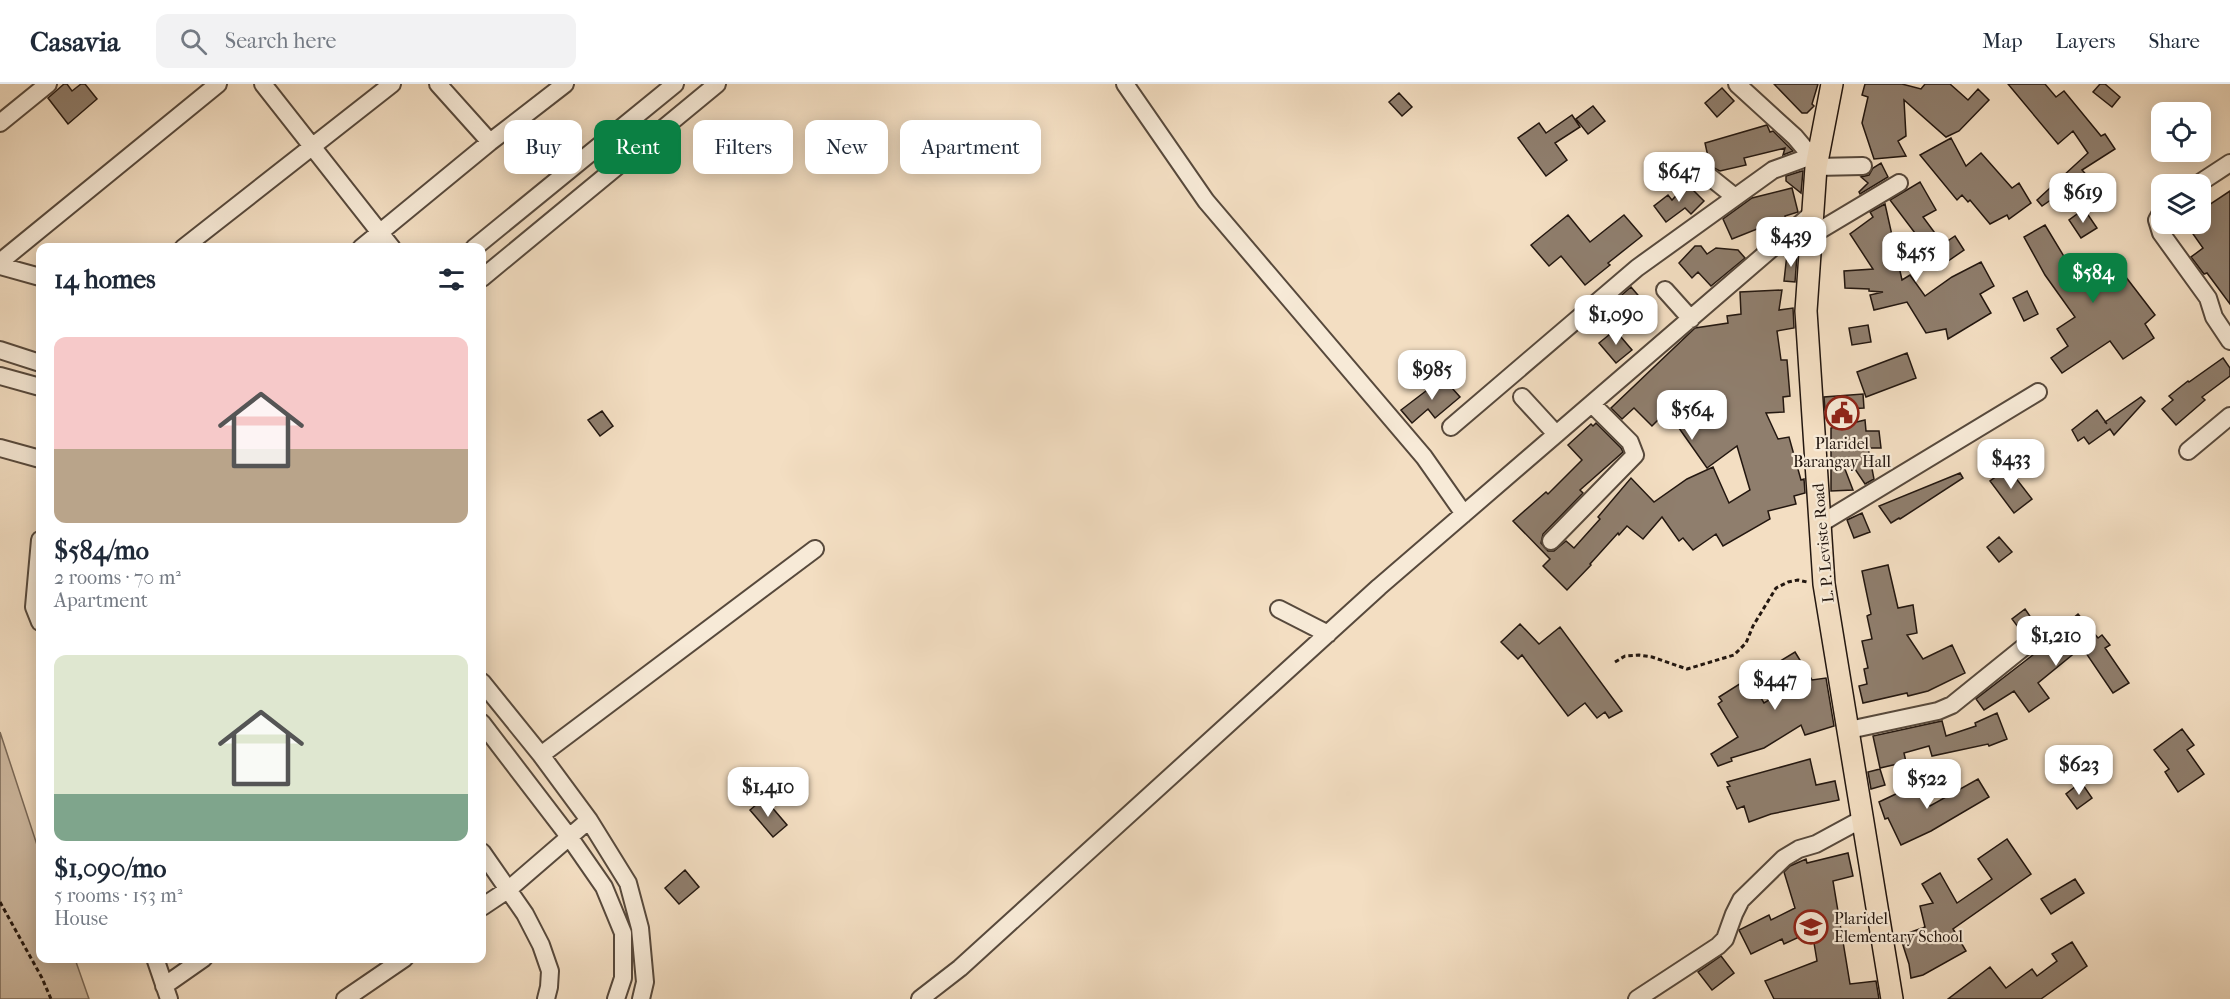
<!DOCTYPE html>
<meta charset="utf-8">
<style>
body{margin:0;font-family:"IM FELL French Canon",serif;background:#f2f2f3;color:#1f2937;height:100vh;display:flex;flex-direction:column;font-size:22px;white-space:nowrap}
*{box-sizing:border-box;margin:0}
p{font-size:20px;color:#747a83}
.icon{flex:none;width:33px;height:33px;fill:none;stroke:currentColor;stroke-width:2;stroke-linecap:round;stroke-linejoin:round}
.map{position:relative;flex:1;overflow:hidden}
.drawer{position:absolute;left:36px;top:159px;width:450px;height:720px;display:flex;flex-direction:column;background:#fff;border-radius:12px;box-shadow:0 3px 15px #0003}
.drawer>*{flex:none}
.top-card{position:absolute;left:504px;top:36px;width:570px;height:54px;display:flex;gap:12px}
.fabs{position:absolute;left:2151px;top:18px;display:grid;gap:12px}
.fabs a{display:grid;place-items:center;width:60px;height:60px;border-radius:12px;background:#fff;box-shadow:0 3px 15px #0003;font-size:30px}
.price{position:absolute;translate:-50% -51px;padding:0 14px;border-radius:12px;background:#fff;color:#222;font-size:20px;line-height:39px;filter:drop-shadow(0 2px 3px #0008)}
.price::after{content:'';position:absolute;left:50%;top:36px;width:18px;height:14px;margin-left:-9px;background:inherit;clip-path:polygon(0 0,100% 0,50% 100%)}
.price.active{background:#0b8043;color:#fff}
ul{padding:0;list-style:none}
li{display:grid;align-content:center;gap:12px;height:318px;padding:0 18px}
li span{display:grid;place-items:center;height:186px;border-radius:12px;color:#555}
li>.icon{margin-inline-start:auto}
span .icon{width:108px;height:108px;fill:#fffc;stroke-width:1}
li b{font-size:26px}
h2{display:flex;justify-content:space-between;align-items:center;height:72px;padding:0 18px;font-size:26px}
.chip{padding:0 21px;border-radius:12px;background:#fff;box-shadow:0 3px 15px #0003;font-size:21px;line-height:54px}
.chip.active{background:#0b8043;color:#fff}
header{display:flex;align-items:center;gap:36px;box-sizing:border-box;height:84px;padding:0 30px;background:#fff;border-bottom:2px solid #e0e1e3}
header strong{font-size:28px}
nav{display:flex;gap:33px;margin-inline-start:auto;font-size:21px}
.search{width:420px;height:54px;background:#f2f2f3;display:flex;align-items:center;gap:15px;box-sizing:border-box;padding:0 21px;border-radius:12px;color:#747a83;font-size:22px}
.map>svg:first-child{display:block}
.green{fill:#d0bca4;stroke:#7a6a5a;stroke-width:1.5}
.building{fill:#8f7e6d;stroke:#231710;stroke-width:1.5}
.lines{fill:none;stroke-linecap:round;stroke-linejoin:round}
.minor-casing{stroke:#57493c;stroke-width:20}
.major-casing{stroke:#231710;stroke-width:24}
.path{stroke:#231710;stroke-width:3;stroke-dasharray:4.5 3;stroke-linecap:butt}
.minor{stroke:#f7ead7;stroke-width:16}
.major{stroke:#f3dec2;stroke-width:21}
.labels{text-anchor:middle;dominant-baseline:central;stroke-width:4.5;stroke-linejoin:round;paint-order:stroke}
.poi-label{font-size:16px;fill:#231710;stroke:#f7ead7}
.street-label{font-size:16px;fill:#231710;stroke:#f7ead7}
</style>
<header>
<strong>Casavia</strong>
<div class="search"><svg class="icon" aria-label="search" viewBox="0 0 24 24"><circle cx="10" cy="10" r="6"/><path d="M15 15l6 6"/></svg>Search here</div>
<nav><a>Map</a><a>Layers</a><a>Share</a></nav>
</header>
<div class="map">
<svg width="2230" height="915" viewBox="0 0 2230 915">
<rect width="100%" height="100%" fill="#f3dec2"/>
<filter id="stains"><feTurbulence type="fractalNoise" baseFrequency=".00333" numOctaves="4"/><feColorMatrix values="0 0 0 0 .2 0 0 0 0 .09 0 0 0 0 .02 0 0 0 .5 -.17"/></filter>
<radialGradient id="worn" r=".72"><stop offset=".6" stop-color="#630" stop-opacity="0"/><stop offset="1" stop-color="#630" stop-opacity=".3"/></radialGradient>
<path class="green" d="M0,648L40,770V874L75,875L89,915H0Z"/>
<path class="building" d="M64,0H67L72,7L81,0H85L97,15L68,40L48,14Z
M1774,0H1818L1812,20L1814,22L1807,29H1802Z
M1865,0H1902L1921,5L1925,0H1950L1968,16L1978,5L1989,16L1959,47L1946,53L1904,16L1906,52L1898,57L1906,72L1874,75L1862,39L1868,13L1862,11Z
M2008,0H2045L2056,13L2064,7L2101,52L2105,50L2115,65L2082,86L2092,97L2075,112L2068,104L2042,122L2037,116L2088,69L2073,47L2058,60Z
M2100,0H2105L2120,13L2112,23L2093,8Z
M1722,4L1734,17L1717,33L1705,19Z
M1399,9L1412,23L1402,32L1389,18Z
M1593,22L1605,37L1588,50L1576,35Z
M1572,31L1580,43L1555,59L1567,76L1546,92L1518,54L1539,39L1546,49Z
M1767,41L1770,48L1773,47L1793,67L1783,71L1785,64L1744,74L1746,81L1720,87L1710,82L1705,59Z
M1951,54L1966,82L1981,69L2012,104L2019,99L2031,119L2009,135L2007,131L1990,140L1970,116L1968,118L1962,111L1957,116L1920,71Z
M1881,79L1888,93L1860,110L1859,108L1868,99L1861,93L1869,91L1873,84Z
M1802,87H1803L1801,109L1786,97V92Z
M1920,98L1936,126L1923,133L1943,160L1955,152L1964,166L1941,182L1927,159L1924,161L1890,116Z
M1687,100L1704,117L1691,130L1685,124L1666,138L1654,122L1668,111L1672,116Z
M1792,104L1798,128L1785,132L1786,138L1781,143L1763,147L1762,143L1732,155L1723,135L1752,114Z
M2230,107V220L2207,189L2204,190L2191,173L2203,164L2186,140H2200V127Z
M1885,120L1902,196L1910,191L1925,212L1952,193L1981,178L1994,202L1980,210L1991,229L1948,255L1946,245L1926,249L1907,218L1874,226L1870,211L1883,208L1869,207V205L1845,204L1844,187L1873,185L1850,150L1873,133L1870,128Z
M2084,125L2097,144L2081,154L2069,136Z
M1568,131L1590,158L1624,131L1642,152L1608,179L1610,181L1585,201L1561,172L1549,182L1531,161Z
M2045,141L2077,194L2109,171L2155,231L2145,240L2154,254L2123,275L2110,257L2062,289L2051,274L2068,262L2057,245L2075,233L2045,191L2024,153Z
M1695,162H1701L1707,170L1716,164L1738,166L1745,174L1711,202L1698,188L1692,194L1679,179Z
M1787,170L1797,171L1795,198L1784,197Z
M1631,203L1643,217L1629,231L1616,216Z
M1782,206L1779,226L1793,224L1794,244L1777,247L1781,276H1787L1790,312L1783,313L1784,328L1766,329L1778,355L1789,353L1801,396L1804,395L1805,409L1794,412L1796,420L1768,427L1770,435L1723,462L1716,450L1693,466L1683,454L1679,457L1662,433L1643,455L1627,442L1619,451L1618,449L1590,480L1591,481L1567,506L1543,482L1550,475L1513,437L1546,408L1548,410L1582,376L1568,361L1591,340L1593,342L1596,339L1621,364L1623,368L1580,406L1583,409L1543,450L1541,459L1548,467H1554L1566,457L1574,464L1600,435L1598,433L1631,394L1654,418L1687,395L1713,383L1729,419L1750,406L1737,362L1707,384L1667,327L1652,342L1634,324L1622,335L1611,324L1695,244L1728,239L1727,232L1741,230L1740,208Z
M2027,207L2038,230L2024,237L2013,214Z
M1868,241L1871,258L1852,261L1849,244Z
M1615,246L1632,266L1616,279L1599,259Z
M1907,269L1916,294L1866,313L1857,288Z
M2223,274L2230,284V292L2202,313L2205,316L2176,341L2162,325L2173,316L2169,312L2188,297L2189,298Z
M1443,294L1460,313L1435,334L1428,325L1412,339L1401,326Z
M1863,310L1864,324L1825,326L1824,313Z
M2141,313L2145,317L2114,351L2110,345L2089,360L2084,353L2078,357L2072,346L2097,326L2107,340L2105,338Z
M602,327L613,342L600,352L588,336Z
M1865,336L1866,347H1879L1881,364H1868L1874,395L1865,400L1849,376L1843,380L1853,406L1831,407V344Z
M2008,384L2032,415L2014,429L1990,397Z
M1960,389L1963,394L1900,435L1899,434L1891,439L1879,422Z
M1862,429L1870,448L1854,454L1847,436Z
M1999,453L2012,468L1999,478L1987,463Z
M1888,481L1898,524L1913,521L1917,549L1907,551L1923,575L1952,561L1965,589L1928,607L1908,612L1907,609L1863,619L1859,602L1867,600L1864,585L1868,584L1862,557L1872,555L1867,532L1871,530L1862,487Z
M2025,525L2034,538L2021,547L2012,535Z
M2078,530L2098,554L2102,551L2110,561L2105,564L2129,599L2113,609L2082,563L2038,599L2049,614L2029,628L2014,607L1984,626L1976,615L2069,543L2066,540Z
M1520,540L1539,560L1560,543L1622,627L1609,634L1605,628L1597,634L1585,619L1568,632L1522,571L1518,575L1501,558Z
M1795,568L1812,596L1826,594L1834,642L1805,651L1801,641L1764,664L1731,674L1732,677L1718,682L1711,670L1738,653L1718,620L1722,617L1719,613L1749,594L1764,619L1787,605L1777,579Z
M1997,629L2007,655L1989,662L1988,660L1932,672L1929,662L1904,669L1906,678L1880,684L1873,652L1942,637L1946,652L1976,642L1975,639Z
M2182,645L2194,661L2187,666L2204,690L2178,708L2165,688L2169,685L2154,666Z
M1810,675L1816,701L1835,697L1839,716L1771,730L1749,738L1744,722L1737,725L1727,703L1730,702L1727,698Z
M1880,685L1885,701L1871,705L1868,688Z
M1978,695L1989,713L1931,747L1901,761L1888,734L1885,735L1879,718L1919,699L1930,722Z
M2081,698L2092,714L2077,725L2066,710Z
M764,714L787,741L773,753L750,726Z
M2007,755L2031,790L1953,845L1966,867L1923,891L1911,894L1909,880L1900,852L1925,843L1920,822L1933,819L1922,800L1940,789L1957,819L1992,795L1978,775Z
M1848,769L1853,792L1833,797L1850,900L1876,897L1879,915H1774L1765,897L1817,877L1812,847L1784,860L1782,855L1751,870L1739,846L1769,831L1771,836L1795,824L1784,788L1790,782L1806,775L1807,779Z
M685,786L699,803L679,820L665,804Z
M2075,795L2084,809L2051,830L2041,815Z
M2072,858L2087,882L2041,915H1948L1990,883L2006,904L2032,885L2037,892L2057,877L2052,870Z
M1721,872L1734,889L1712,906L1698,888Z"/>
<g class="lines">
<defs>
<path id="minor" d="M263,0L392,164
M438,0L490,58
M1125,0L1206,117L1424,373L1464,430
M1737,0L1795,53L1811,72
M0,39L48,0
M1816,83L1863,82
M1688,86L1710,93L1735,113
M2198,100L2230,79
M2162,127L2157,136L2161,149L2208,214L2214,233L2230,257
M1812,151L1899,99
M183,164L392,0
M361,164L490,58L565,0
M474,164L675,0
M0,178L218,0
M0,182L40,193
M482,194L717,0
M1665,206L1691,235
M0,266L40,279
M0,292L40,303
M1522,313L1556,350
M1451,343L1637,184L1773,86L1817,70
M0,364L40,375
M2188,367L2230,332
M1820,440L2038,308
M40,456L34,523L40,538
M1551,457L1635,371L1630,358L1592,320
M1279,525L1328,550
M482,598L541,671L589,736L628,799L640,844L645,898L641,915
M482,639L570,754L604,803L623,849V894L616,915
M1849,646L1938,627L1952,621L2045,546
M541,671L815,465
M482,768L525,830L541,861L550,887L549,903L546,915
M482,823L509,805L589,736
M155,874L169,915
M164,902L204,874
M345,915L405,874
M920,915L960,884L1379,503L1814,128
M1637,915L1718,862L1725,855L1734,830L1741,816L1784,774L1799,765L1816,760L1864,734"/>
<path id="major" d="M1832,0L1816,83L1806,227L1824,500L1892,915"/>
</defs>
<use href="#minor" class="minor-casing"/>
<use href="#major" class="major-casing"/>
<path class="path" d="M1615,578L1625,572L1639,571L1652,573L1687,585L1734,571L1746,559L1753,542L1776,504L1788,498L1798,496L1807,498
M0,818L42,894L51,915"/>
<use href="#minor" class="minor"/>
<use href="#major" class="major"/>
</g>
<defs>
<symbol id="civic-ring" viewBox="-11 -11 22 22"><circle r="9.5" fill="#f7ead7" stroke="#8f2418" stroke-width="1.5"/><path d="M-.6-6.5H3V-4.5H.6V-3L4-1V1h2V6H-6V1h2V-1L-.6-3ZM-1.2 2.5V6h2.4V2.5Z" fill="#8f2418"/></symbol>
<symbol id="school-ring" viewBox="-11 -11 22 22"><circle r="9.5" fill="#f7ead7" stroke="#8f2418" stroke-width="1.5"/><path d="M0-5L7-2L0 1L-7-2ZM-4 1L0 2.5L4 1V4Q0 6-4 4Z" fill="#8f2418"/></symbol>
</defs>
<g fill-rule="evenodd">
<use href="#civic-ring" x="1823" y="310" width="38" height="38"/>
<use href="#school-ring" x="1792" y="824" width="38" height="38"/>
</g>
<g class="labels">
<g class="poi-label">
<text x="1842" y="359">Plaridel<tspan x="1842" dy="18">Barangay Hall</tspan></text>
<text x="1834" y="834" text-anchor="start">Plaridel<tspan x="1834" dy="18">Elementary School</tspan></text>
</g>
<g class="street-label">
<text transform="translate(1823 459) rotate(-95)">L. P. Leviste Road</text>
</g>
</g>
<rect width="100%" height="100%" filter="url(#stains)"/>
<rect width="100%" height="100%" fill="url(#worn)"/>
</svg>
<div class="fabs">
<a><svg class="icon" aria-label="locate" viewBox="0 0 24 24"><circle cx="12" cy="12" r="6"/><path d="M12 2v4M12 18v4M2 12h4M18 12h4"/></svg></a>
<a><svg class="icon" aria-label="layers" viewBox="0 0 24 24"><path d="M12 4l9 5-9 5-9-5zM3 14l9 5 9-5"/></svg></a>
</div>
<b class="price" style="left:1679px;top:119px">$647</b>
<b class="price" style="left:2083px;top:140px">$619</b>
<b class="price" style="left:1791px;top:184px">$439</b>
<b class="price" style="left:1916px;top:199px">$455</b>
<b class="price active" style="left:2093px;top:220px">$584</b>
<b class="price" style="left:1616px;top:262px">$1,090</b>
<b class="price" style="left:1432px;top:317px">$985</b>
<b class="price" style="left:1692px;top:357px">$564</b>
<b class="price" style="left:2011px;top:406px">$433</b>
<b class="price" style="left:2056px;top:583px">$1,210</b>
<b class="price" style="left:1775px;top:627px">$447</b>
<b class="price" style="left:2079px;top:712px">$623</b>
<b class="price" style="left:1927px;top:726px">$522</b>
<b class="price" style="left:768px;top:734px">$1,410</b>
<div class="top-card">
<a class="chip">Buy</a>
<a class="chip active">Rent</a>
<a class="chip">Filters</a>
<a class="chip">New</a>
<a class="chip">Apartment</a>
</div>
<section class="drawer">
<h2>14 homes<svg class="icon" aria-label="filters" viewBox="0 0 24 24"><path d="M4 7h16M4 17h16"/><circle cx="9" cy="7" r="2"/><circle cx="15" cy="17" r="2"/></svg></h2>
<ul>
<li><span style="background:linear-gradient(#f6c9c9 60%,#b9a48a 0)"><svg class="icon" aria-label="home" viewBox="0 0 24 24"><path d="M3 11l9-7 9 7M6 9v11h12V9"/></svg></span><div><b>$584/mo</b><p>2 rooms · 70 m²</p><p>Apartment</p></div></li>
<li><span style="background:linear-gradient(#dfe7d0 75%,#7fa58c 0)"><svg class="icon" aria-label="home" viewBox="0 0 24 24"><path d="M3 11l9-7 9 7M6 9v11h12V9"/></svg></span><div><b>$1,090/mo</b><p>5 rooms · 153 m²</p><p>House</p></div></li>
</ul>
</section>
</div>
